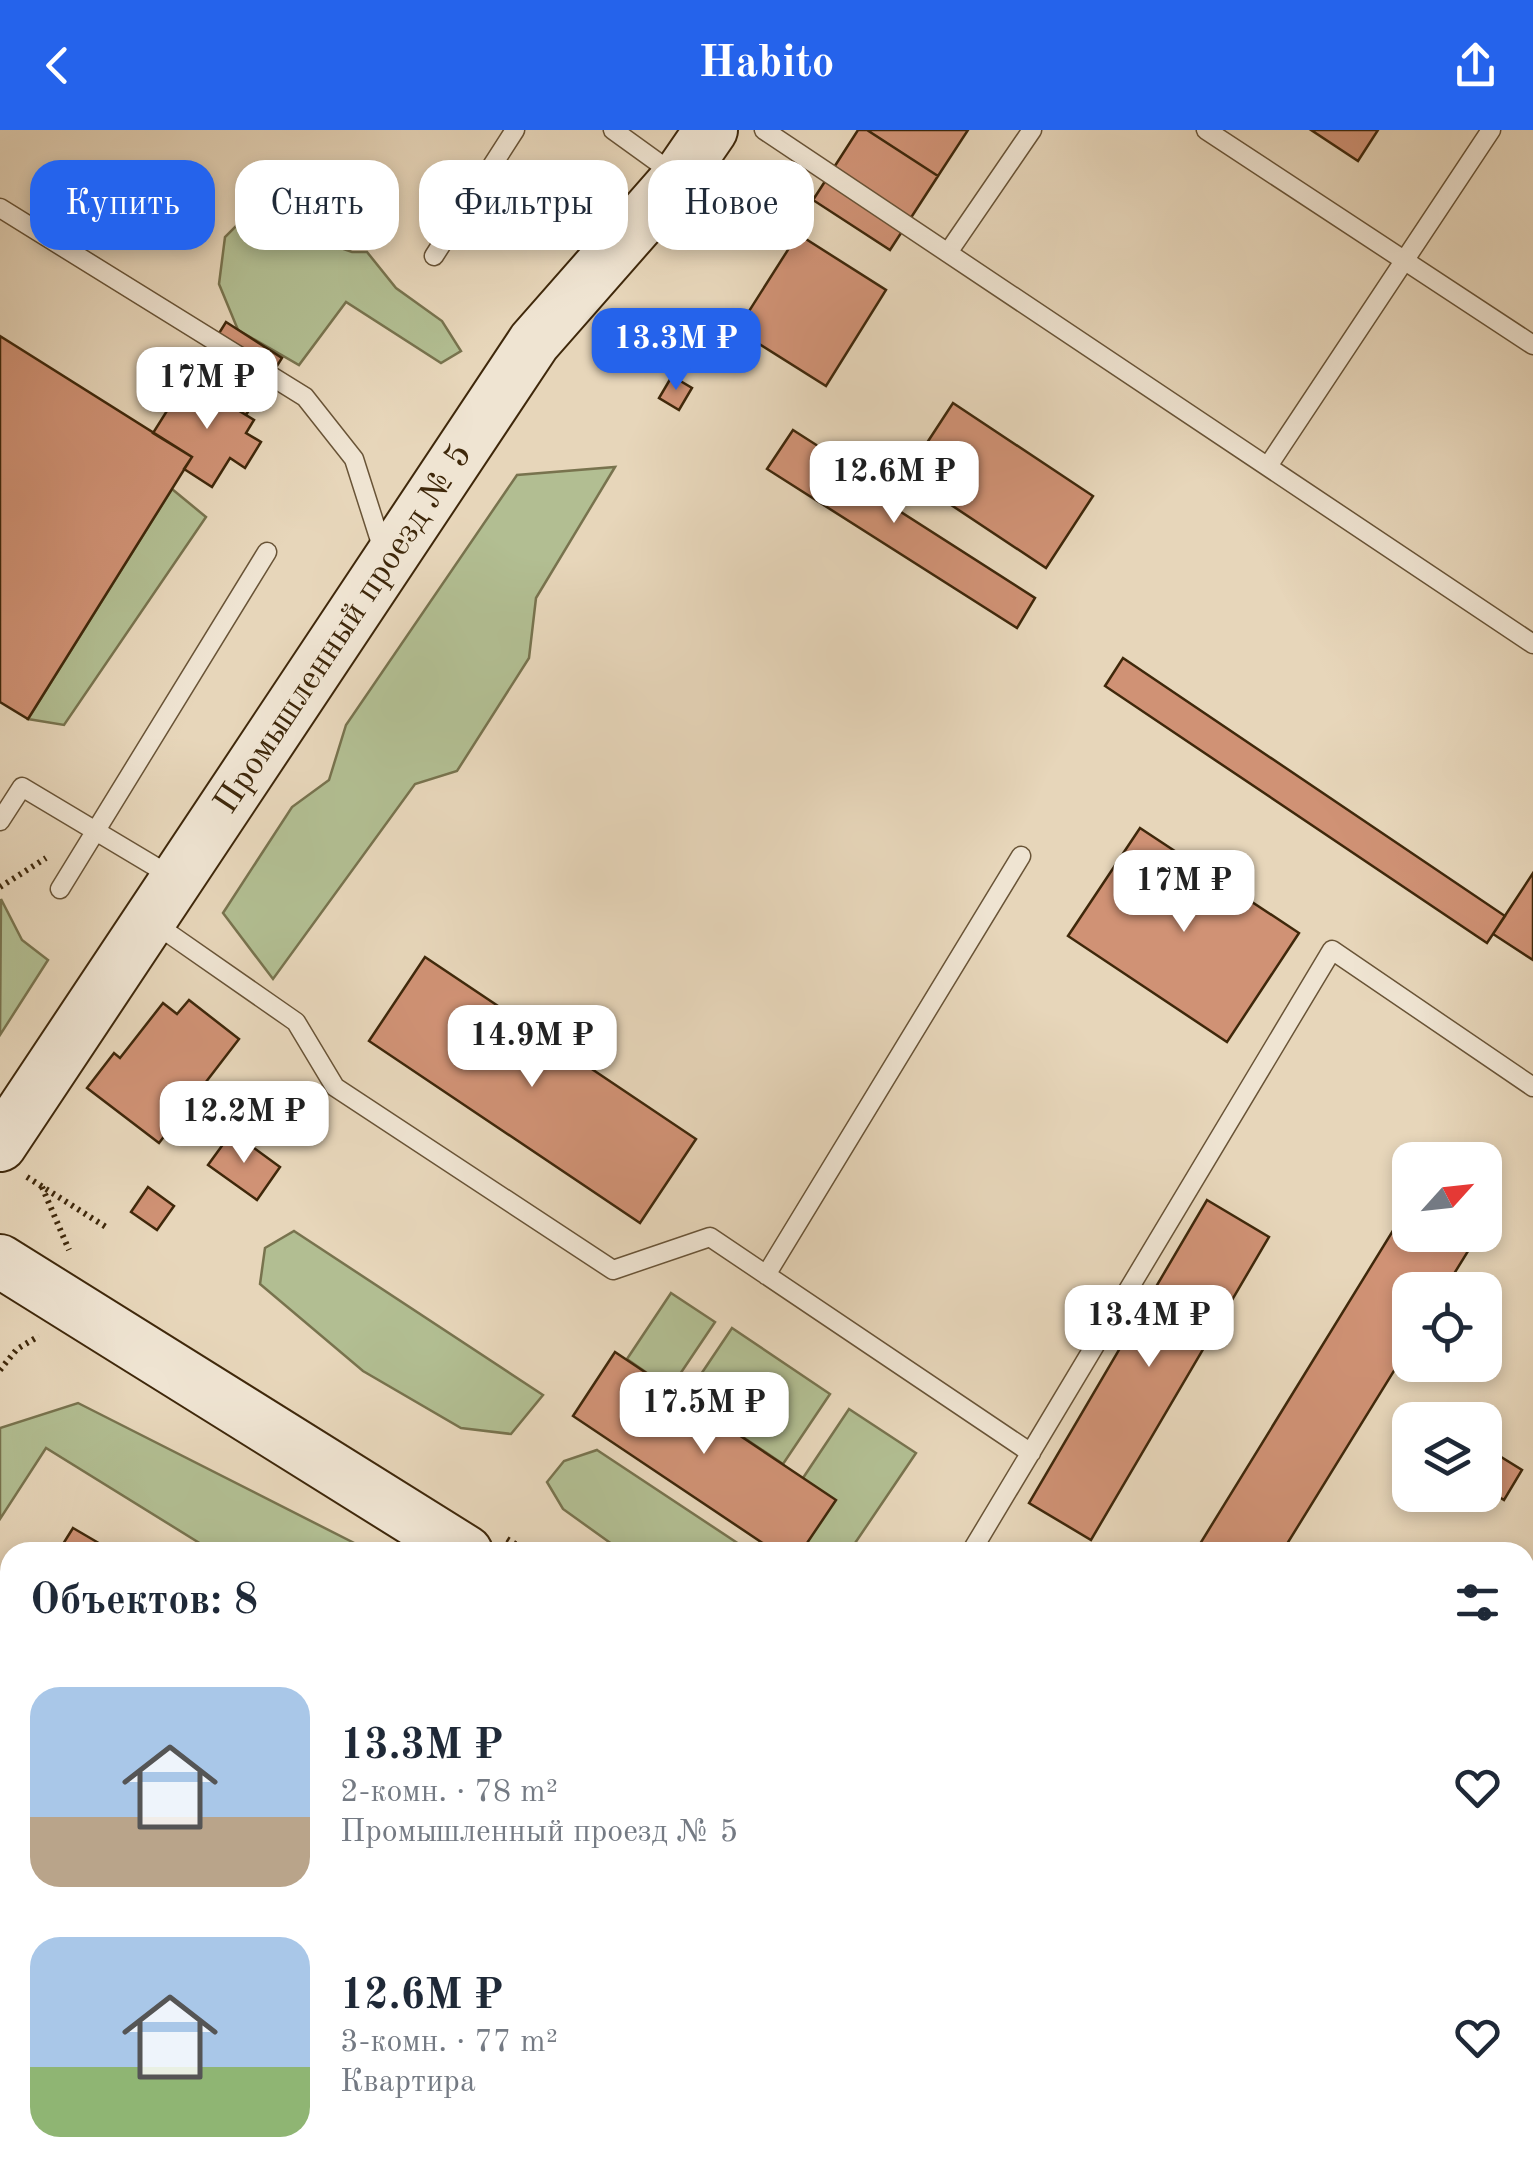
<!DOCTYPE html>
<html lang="ru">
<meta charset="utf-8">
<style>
body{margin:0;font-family:"Old Standard TT",serif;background:#f2f2f3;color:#1f2937;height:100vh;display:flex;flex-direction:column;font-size:38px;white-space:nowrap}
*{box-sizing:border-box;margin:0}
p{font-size:32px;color:#747a83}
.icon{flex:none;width:55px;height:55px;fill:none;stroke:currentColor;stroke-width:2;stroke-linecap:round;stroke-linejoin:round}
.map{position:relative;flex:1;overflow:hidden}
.side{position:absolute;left:0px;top:1412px;width:1535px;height:642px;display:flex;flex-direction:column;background:#fff;border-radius:30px 30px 0 0;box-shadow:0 5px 15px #0003}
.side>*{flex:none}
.top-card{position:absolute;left:30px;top:30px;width:1000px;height:90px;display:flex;gap:20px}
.needle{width:65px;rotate:63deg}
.fabs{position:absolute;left:1392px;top:1012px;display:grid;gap:20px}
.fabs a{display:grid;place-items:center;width:110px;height:110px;border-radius:20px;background:#fff;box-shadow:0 5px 15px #0003;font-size:50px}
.price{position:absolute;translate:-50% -85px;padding:0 22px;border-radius:20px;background:#fff;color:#222;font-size:32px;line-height:65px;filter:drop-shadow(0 2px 5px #0008)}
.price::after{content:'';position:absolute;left:50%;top:60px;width:30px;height:22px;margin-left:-15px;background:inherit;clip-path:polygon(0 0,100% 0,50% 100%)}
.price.on{background:#2563eb;color:#fff}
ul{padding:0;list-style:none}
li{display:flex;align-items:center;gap:30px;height:250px;padding:0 30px}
li span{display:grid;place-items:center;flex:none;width:280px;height:200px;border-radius:30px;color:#555}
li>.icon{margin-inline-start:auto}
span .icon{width:120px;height:120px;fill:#fffc;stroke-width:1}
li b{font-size:42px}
h2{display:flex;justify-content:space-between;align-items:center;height:120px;padding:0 30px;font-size:42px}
.tag{padding:0 35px;border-radius:30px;background:#fff;box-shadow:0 5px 15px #0003;font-size:35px;line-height:90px}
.tag.on{background:#2563eb;color:#fff}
header{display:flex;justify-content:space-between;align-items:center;height:130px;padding:0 30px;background:#2563eb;color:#fff;font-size:45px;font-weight:600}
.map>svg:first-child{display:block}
.green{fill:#b2be92;stroke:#78734e;stroke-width:2.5}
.building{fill:#d09275;stroke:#3f280b;stroke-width:2.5}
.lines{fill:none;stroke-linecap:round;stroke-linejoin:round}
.lane-casing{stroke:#695437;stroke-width:21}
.secondary-casing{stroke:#3f280b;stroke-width:56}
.path{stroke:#3f280b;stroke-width:6;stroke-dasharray:2.5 5;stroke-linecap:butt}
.lane{stroke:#efe4d2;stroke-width:18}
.secondary{stroke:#efe4d2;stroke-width:52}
.labels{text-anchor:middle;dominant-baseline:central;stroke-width:8;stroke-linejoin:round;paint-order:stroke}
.street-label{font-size:35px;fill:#3f280b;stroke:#efe4d2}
</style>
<header><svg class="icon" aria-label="back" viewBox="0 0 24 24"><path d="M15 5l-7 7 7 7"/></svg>Habito<svg class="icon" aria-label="share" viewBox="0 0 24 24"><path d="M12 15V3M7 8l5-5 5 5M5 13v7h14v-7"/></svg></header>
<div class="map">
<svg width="1533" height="2054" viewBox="0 0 1533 2054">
<rect width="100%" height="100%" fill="#e7d6ba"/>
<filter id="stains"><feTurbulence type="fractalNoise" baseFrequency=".002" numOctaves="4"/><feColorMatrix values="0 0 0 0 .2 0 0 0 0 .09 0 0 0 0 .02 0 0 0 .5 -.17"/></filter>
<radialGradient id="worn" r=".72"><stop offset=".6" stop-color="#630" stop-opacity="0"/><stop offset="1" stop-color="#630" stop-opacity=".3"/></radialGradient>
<path class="green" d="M247,85L352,122H367L396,158L442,191L461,221L441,233L346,172L299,235L238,200L219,154L225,107Z
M615,337L536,468L529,528L457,641L415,654L273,849L223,783L292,677L329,650L346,595L517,345Z
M172,359L206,387L64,595L28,589Z
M1,769L22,810L48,830L0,905Z
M294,1101L543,1265L511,1304L461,1298L363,1241L260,1154L265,1118Z
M671,1163L715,1192L670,1259L627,1229Z
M732,1198L830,1264L783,1334L685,1268Z
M78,1273L372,1422H214L46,1318L0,1389V1298Z
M849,1279L916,1323L849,1422H802L803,1348Z
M597,1320L751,1422H623L563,1379L547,1352L564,1331Z"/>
<path class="building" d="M858,0H867L938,46L890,120L813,70Z
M867,0H968L938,46Z
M1311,0H1378L1358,31Z
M798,104L886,160L826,256L737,200Z
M226,192L282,228L246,285L190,250Z
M0,206L192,327L28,589L0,572Z
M672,246L692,258L679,280L659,268Z
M187,249L254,290L246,303L261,312L245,338L230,328L212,357L184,339L192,327L153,303Z
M953,273L1093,366L1046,438L906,345Z
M793,300L896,366L890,375L1035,468L1017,498L767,339Z
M1123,528L1505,786L1487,813L1105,556Z
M1140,698L1299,803L1227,912L1068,806Z
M1533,743V830L1493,804Z
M425,827L696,1009L640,1093L369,911Z
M189,870L239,909L159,1013L87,958L114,923L120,928L163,873L177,884Z
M232,1002L280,1037L257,1070L208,1035Z
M148,1057L174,1076L157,1100L131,1082Z
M1207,1070L1269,1107L1091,1410L1029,1373Z
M1410,1073V1105H1478L1444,1160H1410V1215L1282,1422H1195Z
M615,1222L836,1370L801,1422H776L573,1286Z
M1485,1317L1522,1340L1504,1370L1485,1358Z
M73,1398L114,1422H58Z
M10,1501V1720L0,1713V1517Z
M323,2045H461L455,2054H318Z"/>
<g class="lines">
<defs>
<path id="lane" d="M613,0L674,44
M764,0L1533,514
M1206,0L1533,215
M0,78L305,267L354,329L384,423
M949,121L1032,0
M434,126L515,0
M1268,336L1491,0
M0,691L22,657L171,746
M60,759L267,422
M151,791L296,892L335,957L613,1140L710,1107L1031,1323
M766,1145L1021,726
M971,1422L1332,820L1533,957
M0,2030L10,2037
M22,2045L35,2054
M1116,2045L1125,2054
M569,2054L574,2045
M842,2054L847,2045"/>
<g id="secondary">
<path id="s1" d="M0,1015L534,212L678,48L711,0"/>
<path d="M0,1131L466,1422"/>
<path d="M1462,2045L1477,2054"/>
</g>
</defs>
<use href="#lane" class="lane-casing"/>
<use href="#secondary" class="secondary-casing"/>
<path class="path" d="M0,757L46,728
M27,1047L106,1097
M42,1057L69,1120
M0,1240L17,1219L39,1206
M507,1409L529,1422
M1522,2045L1533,2052"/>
<use href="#lane" class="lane"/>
<use href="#secondary" class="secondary"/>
</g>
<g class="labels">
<g class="street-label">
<text stroke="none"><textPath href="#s1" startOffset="620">Промышленный проезд № 5</textPath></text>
</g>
</g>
<rect width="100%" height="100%" filter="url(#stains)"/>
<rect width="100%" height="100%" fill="url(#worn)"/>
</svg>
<div class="fabs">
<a><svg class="needle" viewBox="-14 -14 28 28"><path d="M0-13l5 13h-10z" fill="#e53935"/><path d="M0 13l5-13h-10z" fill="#747a83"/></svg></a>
<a><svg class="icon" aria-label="locate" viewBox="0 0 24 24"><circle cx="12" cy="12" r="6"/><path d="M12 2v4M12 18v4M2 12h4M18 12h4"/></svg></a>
<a><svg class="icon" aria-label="layers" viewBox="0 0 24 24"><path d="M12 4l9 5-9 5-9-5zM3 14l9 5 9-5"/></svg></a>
</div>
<b class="price on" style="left:676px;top:263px">13.3M ₽</b>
<b class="price" style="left:207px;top:302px">17M ₽</b>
<b class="price" style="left:894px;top:396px">12.6M ₽</b>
<b class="price" style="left:1184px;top:805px">17M ₽</b>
<b class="price" style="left:532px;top:960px">14.9M ₽</b>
<b class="price" style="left:244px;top:1036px">12.2M ₽</b>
<b class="price" style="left:1149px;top:1240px">13.4M ₽</b>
<b class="price" style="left:704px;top:1327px">17.5M ₽</b>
<div class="top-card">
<a class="tag on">Купить</a>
<a class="tag">Снять</a>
<a class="tag">Фильтры</a>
<a class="tag">Новое</a>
</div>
<section class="side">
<h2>Объектов: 8<svg class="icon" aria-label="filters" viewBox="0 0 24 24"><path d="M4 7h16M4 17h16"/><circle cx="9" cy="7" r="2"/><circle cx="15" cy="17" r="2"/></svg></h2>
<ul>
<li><span style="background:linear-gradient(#a9c7e8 65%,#b9a48a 0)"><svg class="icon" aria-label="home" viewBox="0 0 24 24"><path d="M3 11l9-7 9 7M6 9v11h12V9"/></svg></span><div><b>13.3M ₽</b><p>2-комн. · 78 m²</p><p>Промышленный проезд № 5</p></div><svg class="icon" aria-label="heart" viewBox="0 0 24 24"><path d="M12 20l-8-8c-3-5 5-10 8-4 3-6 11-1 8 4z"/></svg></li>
<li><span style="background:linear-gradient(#a9c7e8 65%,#8fb573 0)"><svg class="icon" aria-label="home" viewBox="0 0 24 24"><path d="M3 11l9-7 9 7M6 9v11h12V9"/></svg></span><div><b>12.6M ₽</b><p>3-комн. · 77 m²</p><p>Квартира</p></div><svg class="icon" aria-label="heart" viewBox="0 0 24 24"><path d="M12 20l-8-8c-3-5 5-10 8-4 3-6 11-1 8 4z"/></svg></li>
</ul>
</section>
</div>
